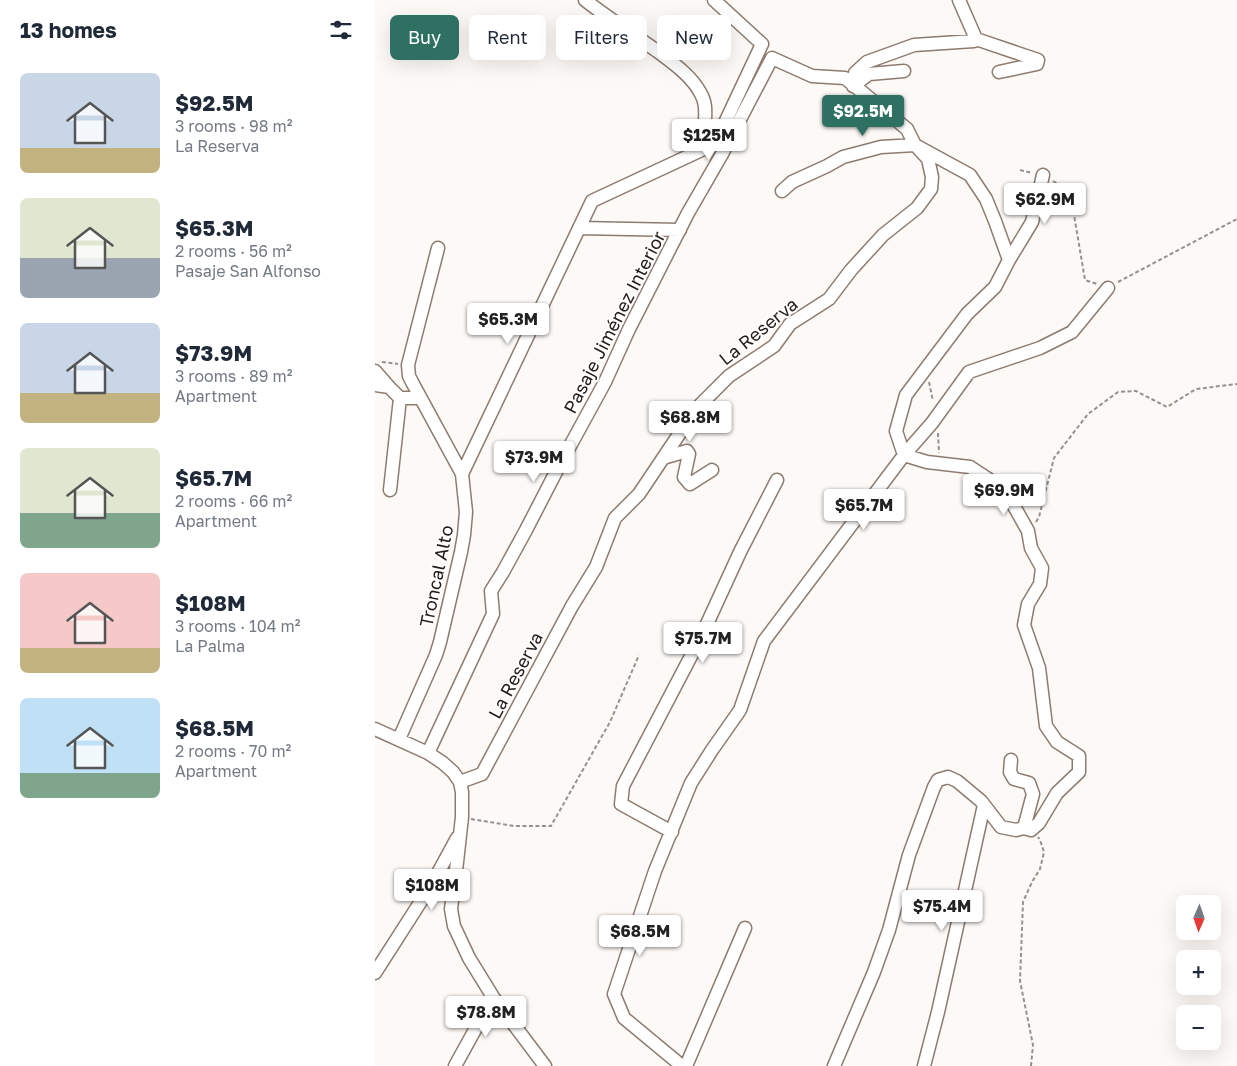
<!DOCTYPE html>
<meta charset="utf-8">
<style>
body{margin:0;font-family:"Golos Text",sans-serif;background:#f2f2f3;color:#1f2937;height:100vh;display:flex;flex-direction:column;font-size:19px;white-space:nowrap}
*{box-sizing:border-box;margin:0}
p{font-size:16px;color:#747a83}
.icon{flex:none;width:28px;height:28px;fill:none;stroke:currentColor;stroke-width:2;stroke-linecap:round;stroke-linejoin:round}
.map{position:relative;flex:1;overflow:hidden}
.panel{display:flex;flex-direction:column;background:#fff;width:375px}
.panel>*{flex:none}
.banner{position:absolute;left:15px;top:15px;width:475px;height:45px;display:flex;gap:10px}
.needle{width:32px;rotate:182deg}
.controls{position:absolute;left:801px;top:895px;display:grid;gap:10px}
.controls a{display:grid;place-items:center;width:45px;height:45px;border-radius:8px;background:#fff;box-shadow:0 5px 20px #0002;font-size:25px}
.price{position:absolute;translate:-50% -42px;padding:0 11px;border-radius:5px;background:#fff;color:#222;font-size:16px;line-height:32px;filter:drop-shadow(0 1px 2px #0008)}
.price::after{content:'';position:absolute;left:50%;top:30px;width:15px;height:11px;margin-left:-8px;background:inherit;clip-path:polygon(0 0,100% 0,50% 100%)}
.price.active{background:#2e7163;color:#fff}
ul{padding:0;list-style:none}
li{display:flex;align-items:center;gap:15px;height:125px;padding:0 20px}
li span{display:grid;place-items:center;flex:none;width:140px;height:100px;border-radius:8px;color:#555}
li>.icon{margin-inline-start:auto}
span .icon{width:60px;height:60px;fill:#fffc;stroke-width:1}
li b{font-size:21px}
h2{display:flex;justify-content:space-between;align-items:center;height:60px;padding:0 20px;font-size:21px}
.tag{padding:0 18px;border-radius:8px;background:#fff;box-shadow:0 5px 20px #0002;font-size:18px;line-height:45px}
.tag.active{background:#2e7163;color:#fff}
main{display:flex;flex:1;min-height:0}
.map>svg:first-child{display:block}
.lines{fill:none;stroke-linecap:round;stroke-linejoin:round}
.minor-casing{stroke:#8e7b70;stroke-width:15}
.path{stroke:#97918d;stroke-width:2;stroke-dasharray:4 2.5;stroke-linecap:butt}
.minor{stroke:#fff;stroke-width:12}
.labels{text-anchor:middle;dominant-baseline:central;stroke-width:4;stroke-linejoin:round;paint-order:stroke}
.street-label{font-size:18px;fill:#241c18;stroke:#fff}
</style>
<main>
<section class="panel">
<h2>13 homes<svg class="icon" aria-label="filters" viewBox="0 0 24 24"><path d="M4 7h16M4 17h16"/><circle cx="9" cy="7" r="2"/><circle cx="15" cy="17" r="2"/></svg></h2>
<ul>
<li><span style="background:linear-gradient(#c9d6e8 75%,#c2b280 0)"><svg class="icon" aria-label="home" viewBox="0 0 24 24"><path d="M3 11l9-7 9 7M6 9v11h12V9"/></svg></span><div><b>$92.5M</b><p>3 rooms · 98 m²</p><p>La Reserva</p></div></li>
<li><span style="background:linear-gradient(#dfe7d0 60%,#9aa5b1 0)"><svg class="icon" aria-label="home" viewBox="0 0 24 24"><path d="M3 11l9-7 9 7M6 9v11h12V9"/></svg></span><div><b>$65.3M</b><p>2 rooms · 56 m²</p><p>Pasaje San Alfonso</p></div></li>
<li><span style="background:linear-gradient(#c9d6e8 70%,#c2b280 0)"><svg class="icon" aria-label="home" viewBox="0 0 24 24"><path d="M3 11l9-7 9 7M6 9v11h12V9"/></svg></span><div><b>$73.9M</b><p>3 rooms · 89 m²</p><p>Apartment</p></div></li>
<li><span style="background:linear-gradient(#dfe7d0 65%,#7fa58c 0)"><svg class="icon" aria-label="home" viewBox="0 0 24 24"><path d="M3 11l9-7 9 7M6 9v11h12V9"/></svg></span><div><b>$65.7M</b><p>2 rooms · 66 m²</p><p>Apartment</p></div></li>
<li><span style="background:linear-gradient(#f6c9c9 75%,#c2b280 0)"><svg class="icon" aria-label="home" viewBox="0 0 24 24"><path d="M3 11l9-7 9 7M6 9v11h12V9"/></svg></span><div><b>$108M</b><p>3 rooms · 104 m²</p><p>La Palma</p></div></li>
<li><span style="background:linear-gradient(#bfe0f5 75%,#7fa58c 0)"><svg class="icon" aria-label="home" viewBox="0 0 24 24"><path d="M3 11l9-7 9 7M6 9v11h12V9"/></svg></span><div><b>$68.5M</b><p>2 rooms · 70 m²</p><p>Apartment</p></div></li>
</ul>
</section>
<div class="map">
<svg width="862" height="1066" viewBox="0 0 862 1066">
<rect width="100%" height="100%" fill="#fdf9f6"/>
<g class="lines">
<defs>
<path id="minor" d="M210,0C233,18 258,34 282,51C298,63 317,76 326,94C333,106 329,119 330,132C330,137 332,142 333,147L347,129L387,44L339,0
M601,39L663,60L662,64L624,72
M478,86L480,73L492,62L539,45L599,41L601,39L584,0
M478,86L494,74L529,71
M407,191L417,182L452,166L468,157L506,147L540,145L595,175L611,199L620,221L634,260L620,287L592,314L531,395L521,431L529,455L552,462L595,467L630,490L653,531L656,548L667,568L665,584L653,604L649,625L664,668L671,726L682,742L704,756V772L682,793L664,823L656,830L649,828L641,830L626,827L606,801L582,781L573,777L563,780L559,787L534,855L514,930L499,972L459,1066
M204,228L305,230
M634,260L657,222L668,175
M0,371L14,387
M0,385L14,387L25,398
M288,458L312,451L314,454L309,477L315,484L337,470
M87,474L217,201L333,147
M15,490L25,398H45
M0,729L53,753L68,763L78,772L85,782L87,792V817L82,862L76,909L79,926L94,958L118,997L170,1066
M24,739L61,655L65,642L86,552L89,535L91,512L87,474L37,382L34,376L33,365L63,248
M53,753L118,614L116,591L128,572L151,530L183,468L230,382L254,329L313,213L347,154L397,58L437,76L470,78L532,129L540,145L553,159L557,177L556,189L542,208L508,235L476,270L454,299L415,324L399,346L354,376L321,409L264,494L240,518L221,567L197,606L107,774L85,782
M636,760L635,772L639,779L654,783L658,794L649,828
M297,832L246,804L248,786L326,637L365,552L402,480
M0,973L57,884L82,838
M80,1066L118,997
M307,1066L249,1018L239,994L280,871L316,783L337,750L365,710L389,641L529,455L557,423L594,372L665,348L697,332L733,288
M311,1066L370,928
M549,1066L563,1012L609,805"/>
</defs>
<use href="#minor" class="minor-casing"/>
<path class="path" d="M645,170L657,173
M678,181L693,190L699,215L710,280L722,284
M743,282L862,219
M7,362L23,364
M554,382L558,401
M563,433L564,453
M661,522L664,517L679,458L713,414L743,392L761,391L792,407L821,389L862,384
M96,819L139,826H176L235,722L264,655
M656,1066L658,1045L645,981L648,902L657,882L665,869L669,852L665,840L663,837"/>
<use href="#minor" class="minor"/>
</g>
<g class="labels">
<g class="street-label">
<text transform="translate(239 322) rotate(-63)">Pasaje Jiménez Interior</text>
<text transform="translate(383 331) rotate(-39)">La Reserva</text>
<text transform="translate(61 576) rotate(-78)">Troncal Alto</text>
<text transform="translate(140 675) rotate(-62)">La Reserva</text>
</g>
</g>
</svg>
<div class="controls">
<a><svg class="needle" viewBox="-14 -14 28 28"><path d="M0-13l5 13h-10z" fill="#e53935"/><path d="M0 13l5-13h-10z" fill="#747a83"/></svg></a>
<a>+</a>
<a>−</a>
</div>
<b class="price active" style="left:488px;top:137px">$92.5M</b>
<b class="price" style="left:334px;top:161px">$125M</b>
<b class="price" style="left:670px;top:225px">$62.9M</b>
<b class="price" style="left:133px;top:345px">$65.3M</b>
<b class="price" style="left:315px;top:443px">$68.8M</b>
<b class="price" style="left:159px;top:483px">$73.9M</b>
<b class="price" style="left:629px;top:516px">$69.9M</b>
<b class="price" style="left:489px;top:531px">$65.7M</b>
<b class="price" style="left:328px;top:664px">$75.7M</b>
<b class="price" style="left:57px;top:911px">$108M</b>
<b class="price" style="left:567px;top:932px">$75.4M</b>
<b class="price" style="left:265px;top:957px">$68.5M</b>
<b class="price" style="left:111px;top:1038px">$78.8M</b>
<div class="banner">
<a class="tag active">Buy</a>
<a class="tag">Rent</a>
<a class="tag">Filters</a>
<a class="tag">New</a>
</div>
</div>
</main>
